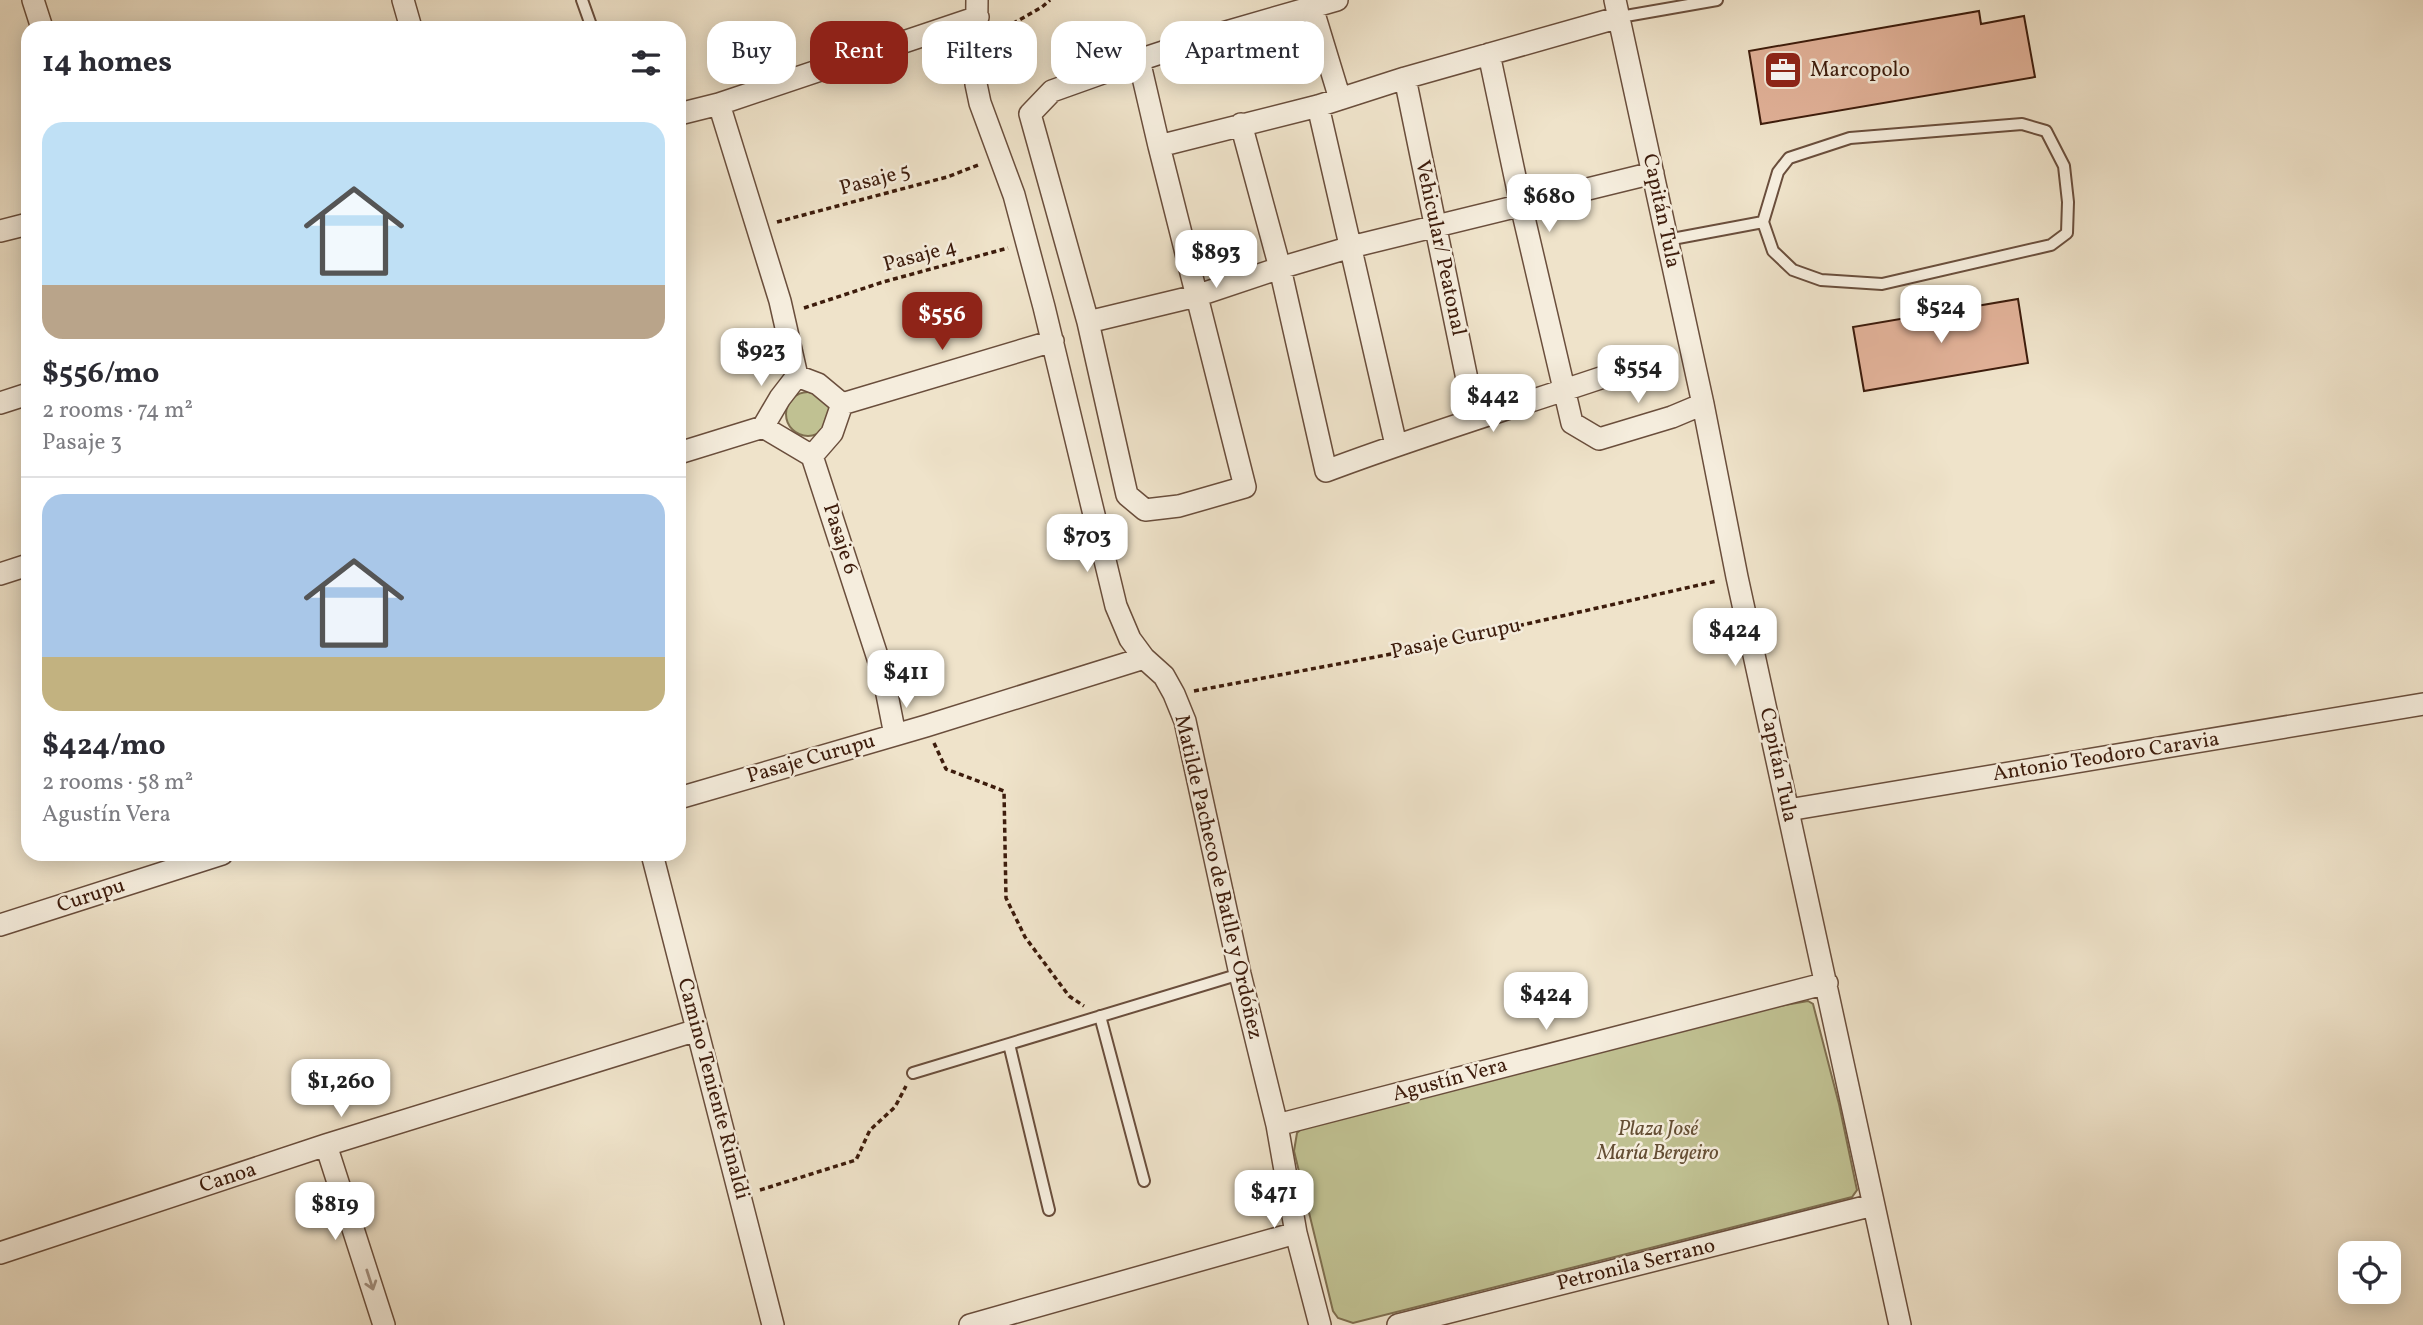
<!DOCTYPE html>
<meta charset="utf-8">
<style>
body{margin:0;font-family:Vollkorn,serif;background:#f7f7f7;color:#2b2b33;height:100vh;display:flex;flex-direction:column;font-size:26px;white-space:nowrap}
*{box-sizing:border-box;margin:0}
p{font-size:23px;color:#7c7c81}
.icon{flex:none;width:38px;height:38px;fill:none;stroke:currentColor;stroke-width:2;stroke-linecap:round;stroke-linejoin:round}
.map{position:relative;flex:1;overflow:hidden}
.details{position:absolute;left:21px;top:21px;width:665px;height:840px;display:flex;flex-direction:column;background:#fff;border-radius:21px;box-shadow:0 4px 18px #0003}
.details>*{flex:none}
.top-card{position:absolute;left:707px;top:21px;width:665px;height:63px;display:flex;gap:14px}
.fabs{position:absolute;left:2338px;top:1241px;display:grid;gap:14px}
.fabs a{display:grid;place-items:center;width:63px;height:63px;border-radius:14px;background:#fff;box-shadow:0 4px 18px #0003;font-size:35px}
.price{position:absolute;translate:-50% -60px;padding:0 16px;border-radius:14px;background:#fff;color:#222;font-size:23px;line-height:46px;filter:drop-shadow(0 2px 4px #0008)}
.price::after{content:'';position:absolute;left:50%;top:42px;width:21px;height:16px;margin-left:-10px;background:inherit;clip-path:polygon(0 0,100% 0,50% 100%)}
.price.active{background:#8f2418;color:#fff}
ul{padding:0;list-style:none}
li{display:grid;align-content:center;gap:14px;height:371px;padding:0 21px}
li+li{border-top:2px solid #e1e1e2}
li span{display:grid;place-items:center;height:217px;border-radius:21px;color:#555}
li>.icon{margin-inline-start:auto}
span .icon{width:126px;height:126px;fill:#fffc;stroke-width:1}
li b{font-size:30px}
h2{display:flex;justify-content:space-between;align-items:center;height:84px;padding:0 21px;font-size:30px}
.tag{padding:0 24px;border-radius:21px;background:#fff;box-shadow:0 4px 18px #0003;font-size:24px;line-height:63px}
.tag.active{background:#8f2418;color:#fff}
.map>svg:first-child{display:block}
.green{fill:#c0c192;stroke:#7e6e4f;stroke-width:2}
.building{fill:#e1b198;stroke:#3d1c0c;stroke-width:2}
.lines{fill:none;stroke-linecap:round;stroke-linejoin:round}
.service-casing{stroke:#6a4e3c;stroke-width:14}
.minor-casing{stroke:#6a4e3c;stroke-width:24}
.path{stroke:#3d1c0c;stroke-width:3.5;stroke-dasharray:5 3.5;stroke-linecap:butt}
.service{stroke:#f5eddd;stroke-width:10}
.minor{stroke:#f5eddd;stroke-width:21}
.oneway{stroke:#a28f7f}
.labels{text-anchor:middle;dominant-baseline:central;stroke-width:5;stroke-linejoin:round;paint-order:stroke}
.poi-label{font-size:21px;fill:#3d1c0c;stroke:#f5eddd;text-anchor:start}
.street-label{font-size:21px;fill:#3d1c0c;stroke:#f5eddd}
.park-label{font-size:21px;font-style:italic;fill:#644e34;stroke:#f5eddd}
</style>
<div class="map">
<svg width="2423" height="1325" viewBox="0 0 2423 1325">
<rect width="100%" height="100%" fill="#efe3ca"/>
<filter id="stains"><feTurbulence type="fractalNoise" baseFrequency=".00286" numOctaves="4"/><feColorMatrix values="0 0 0 0 .2 0 0 0 0 .09 0 0 0 0 .02 0 0 0 .5 -.17"/></filter>
<radialGradient id="worn" r=".72"><stop offset=".6" stop-color="#630" stop-opacity="0"/><stop offset="1" stop-color="#630" stop-opacity=".3"/></radialGradient>
<path class="green" d="M786 414a22 22 0 1 1 44 0a22 22 0 1 1-44 0Z
M1808,1001L1813,1004L1839,1104L1857,1190L1852,1197L1353,1323L1338,1318L1333,1311L1294,1151L1297,1133L1306,1124L1774,1007Z"/>
<path class="building" d="M1979,11L1981,24L2024,16L2035,77L1761,124L1749,51Z
M2018,299L2028,363L1864,391L1853,327Z"/>
<g class="lines">
<defs>
<path id="service" d="M582,0L592,28
M1620,17L1717,0
M2022,124L2046,131L2064,166L2068,202L2067,233L2051,245L1882,284L1821,280L1793,270L1773,251L1763,222L1778,172L1789,158L1850,138Z
M1667,240L1763,222
M1100,1016L1144,1181
M1009,1044L1049,1210
M913,1073L1240,974"/>
<path id="minor" d="M33,0L42,28
M403,0L411,28
M977,0L976,84L980,103L1014,195L1044,307L1116,606L1130,639L1144,658L1164,676L1174,694L1185,721L1240,974L1277,1125L1296,1233L1320,1325
M1615,0L1703,404L1737,577L1900,1325
M1312,7L1340,99
M1489,54L1521,205L1572,423L1599,439L1672,417L1703,404
M1139,60L1212,36L1337,0
M1405,78L1475,418
M719,104L780,301L797,376L818,384L842,404L832,433L812,456L883,674L895,735
M1318,106L1396,445
M679,114L719,104L978,17
M1159,146L1139,60L1052,91L1030,114L1088,322L1127,495L1145,510L1179,506L1245,487L1159,146L1318,106L1405,78L1620,17
M0,231L28,224
M1088,322L1196,296L1280,268L1241,124
M1648,362C1541,399 1432,431 1326,471L1280,268L1351,247L1653,173
M0,403L28,394
M842,404L1053,341
M763,427L780,398L797,376
M679,453L763,427L812,456
M0,574L28,565
M679,798L926,726L1144,658
M1788,810L2423,704
M652,854L773,1325
M0,925L222,854
M1277,1125L1827,983
M326,1145L384,1325
M0,1253L326,1145L697,1030
M970,1325L1296,1233
M1398,1325L1873,1205"/>
</defs>
<use href="#service" class="service-casing"/>
<use href="#minor" class="minor-casing"/>
<path class="path" d="M998,32L1042,7L1050,0
M777,222L947,177L981,164
M804,308L883,282L1008,248
M1194,691L1402,652L1717,581
M934,743L946,769L1004,791L1006,898L1025,937L1069,996L1084,1006
M760,1190L856,1160L870,1130L895,1107L906,1086"/>
<use href="#service" class="service"/>
<use href="#minor" class="minor"/>
</g>
<defs><path id="oneway-shaft" d="M-6 0H5M1.5-3L5.5 0L1.5 3" fill="none" stroke-width="1.6" stroke-linecap="round" stroke-linejoin="round" transform="scale(1.75)"/></defs>
<use class="oneway" href="#oneway-shaft" transform="translate(370 1280) rotate(72)"/>
<defs>
<symbol id="office-square" viewBox="-11 -11 22 22"><rect x="-9" y="-9" width="18" height="18" rx="4" fill="#8f2418" stroke="#f5eddd"/><path d="M-6-3h4V-5.5h4V-3h4V5H-6ZM-1-4.5V-3h2v-1.5ZM-6 0V1H6V0Z" fill="#fff"/></symbol>
</defs>
<g fill-rule="evenodd">
<use href="#office-square" x="1761" y="48" width="44" height="44"/>
</g>
<g class="labels">
<g class="poi-label">
<text x="1810" y="70">Marcopolo</text>
</g>
<g class="street-label">
<text transform="translate(875 180) rotate(-15)">Pasaje 5</text>
<text transform="translate(1661 211) rotate(78)">Capitán Tula</text>
<text transform="translate(1440 248) rotate(78)">Vehicular/ Peatonal</text>
<text transform="translate(920 256) rotate(-15)">Pasaje 4</text>
<text transform="translate(840 539) rotate(72)">Pasaje 6</text>
<text transform="translate(1456 639) rotate(-12)">Pasaje Curupu</text>
<text transform="translate(2106 757) rotate(-9)">Antonio Teodoro Caravia</text>
<text transform="translate(811 759) rotate(-16)">Pasaje Curupu</text>
<text transform="translate(1778 765) rotate(78)">Capitán Tula</text>
<text transform="translate(1218 877) rotate(77)">Matilde Pacheco de Batlle y Ordóñez</text>
<text transform="translate(91 896) rotate(-18)">Curupu</text>
<text transform="translate(1450 1080) rotate(-15)">Agustín Vera</text>
<text transform="translate(713 1089) rotate(75)">Camino Teniente Rinaldi</text>
<text transform="translate(228 1178) rotate(-18)">Canoa</text>
<text transform="translate(1636 1265) rotate(-14)">Petronila Serrano</text>
</g>
<g class="park-label">
<text x="1658" y="1129">Plaza José<tspan x="1658" dy="24">María Bergeiro</tspan></text>
</g>
</g>
<rect width="100%" height="100%" filter="url(#stains)"/>
<rect width="100%" height="100%" fill="url(#worn)"/>
</svg>
<div class="fabs">
<a><svg class="icon" aria-label="locate" viewBox="0 0 24 24"><circle cx="12" cy="12" r="6"/><path d="M12 2v4M12 18v4M2 12h4M18 12h4"/></svg></a>
</div>
<b class="price" style="left:1549px;top:234px">$680</b>
<b class="price" style="left:1216px;top:290px">$893</b>
<b class="price" style="left:1941px;top:345px">$524</b>
<b class="price active" style="left:942px;top:352px">$556</b>
<b class="price" style="left:761px;top:388px">$923</b>
<b class="price" style="left:1638px;top:405px">$554</b>
<b class="price" style="left:1493px;top:434px">$442</b>
<b class="price" style="left:1087px;top:574px">$703</b>
<b class="price" style="left:1735px;top:668px">$424</b>
<b class="price" style="left:906px;top:710px">$411</b>
<b class="price" style="left:1546px;top:1032px">$424</b>
<b class="price" style="left:341px;top:1119px">$1,260</b>
<b class="price" style="left:1274px;top:1230px">$471</b>
<b class="price" style="left:335px;top:1242px">$819</b>
<div class="top-card">
<a class="tag">Buy</a>
<a class="tag active">Rent</a>
<a class="tag">Filters</a>
<a class="tag">New</a>
<a class="tag">Apartment</a>
</div>
<section class="details">
<h2>14 homes<svg class="icon" aria-label="filters" viewBox="0 0 24 24"><path d="M4 7h16M4 17h16"/><circle cx="9" cy="7" r="2"/><circle cx="15" cy="17" r="2"/></svg></h2>
<ul>
<li><span style="background:linear-gradient(#bfe0f5 75%,#b9a48a 0)"><svg class="icon" aria-label="home" viewBox="0 0 24 24"><path d="M3 11l9-7 9 7M6 9v11h12V9"/></svg></span><div><b>$556/mo</b><p>2 rooms · 74 m²</p><p>Pasaje 3</p></div></li>
<li><span style="background:linear-gradient(#a9c7e8 75%,#c2b280 0)"><svg class="icon" aria-label="home" viewBox="0 0 24 24"><path d="M3 11l9-7 9 7M6 9v11h12V9"/></svg></span><div><b>$424/mo</b><p>2 rooms · 58 m²</p><p>Agustín Vera</p></div></li>
</ul>
</section>
</div>
